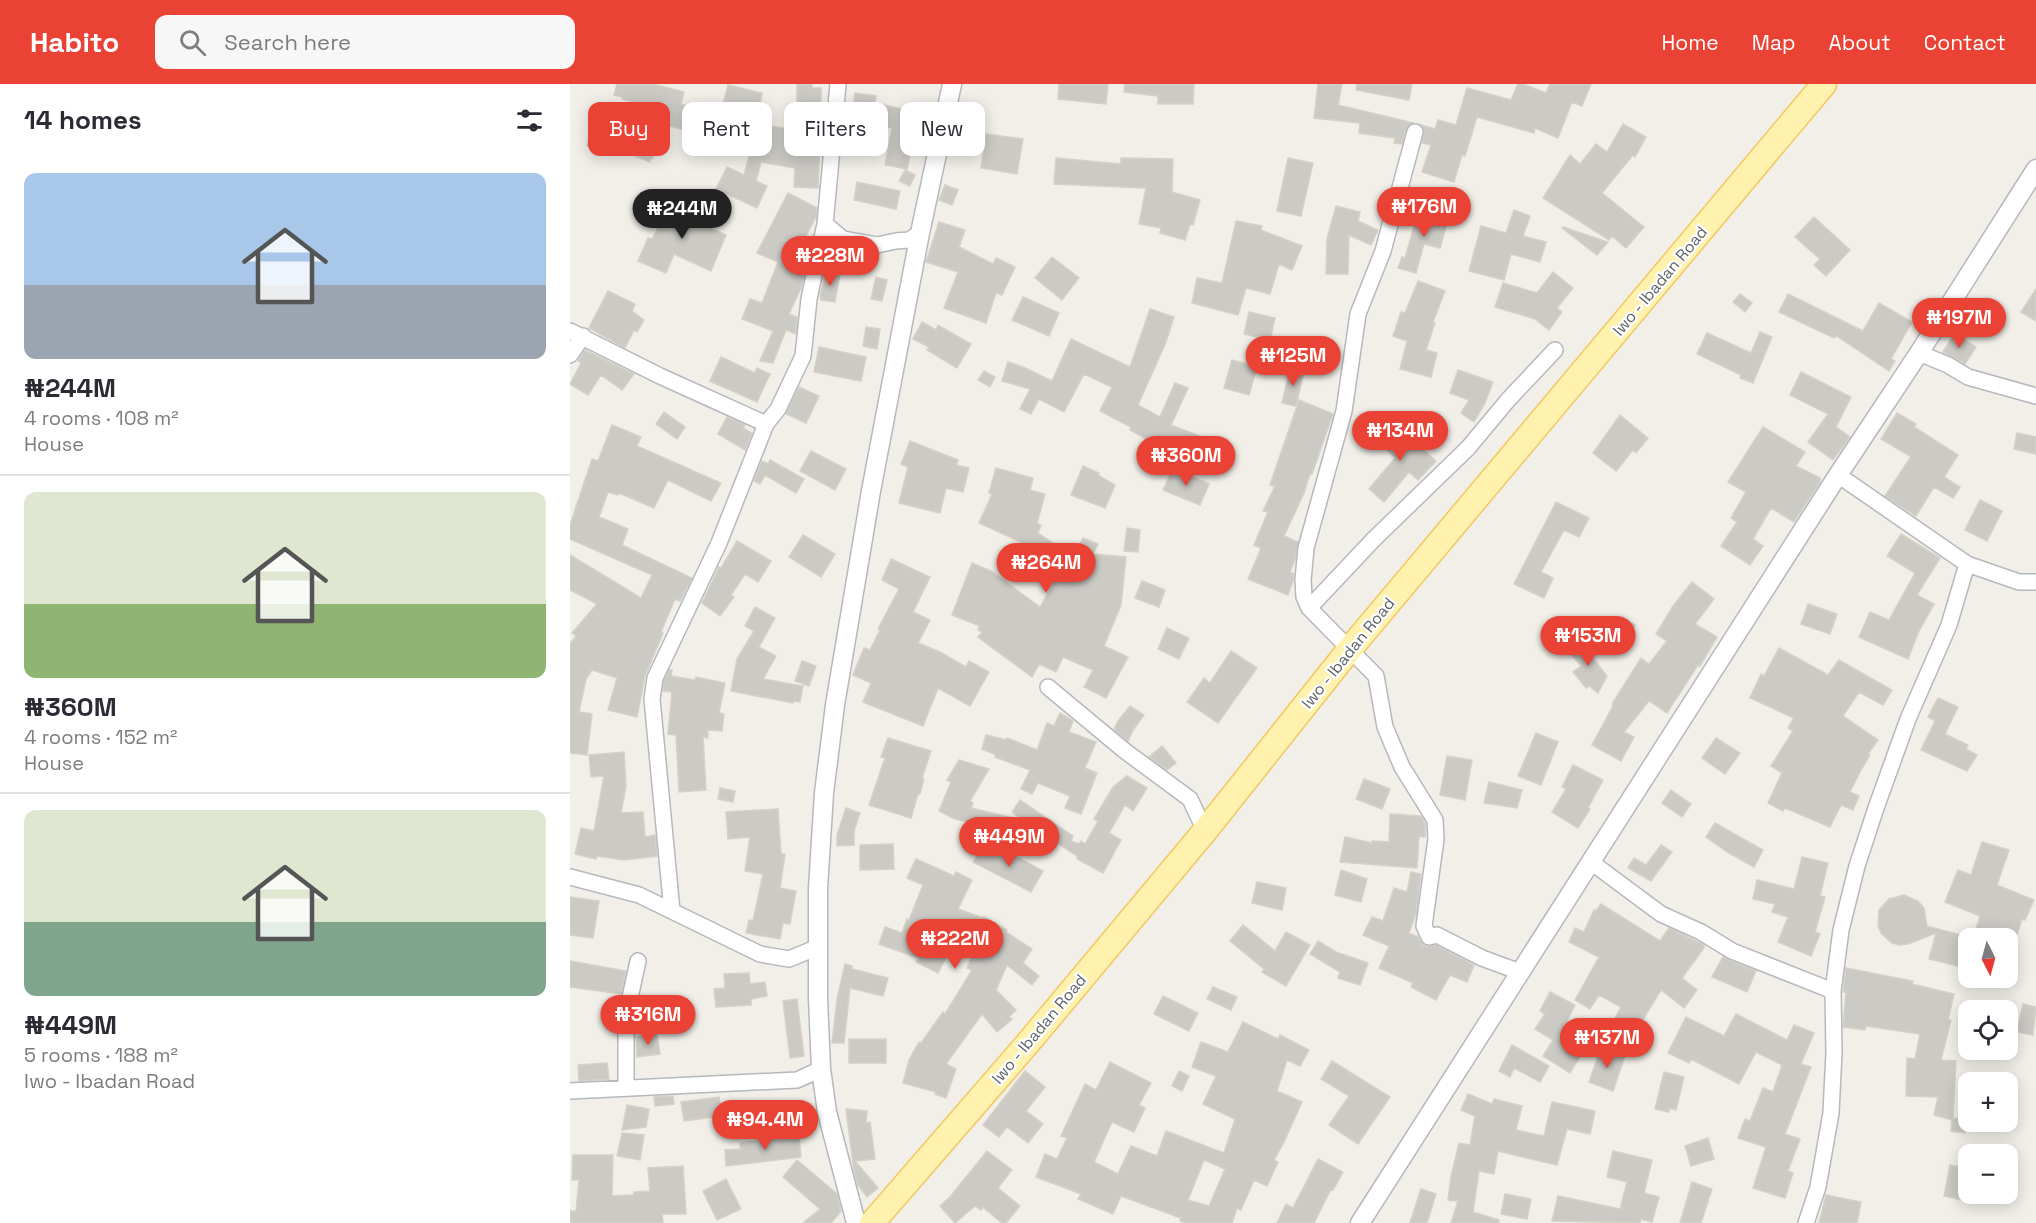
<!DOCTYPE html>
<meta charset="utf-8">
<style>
body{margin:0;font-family:"Space Grotesk",sans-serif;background:#f7f7f7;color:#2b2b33;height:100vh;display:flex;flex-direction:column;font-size:22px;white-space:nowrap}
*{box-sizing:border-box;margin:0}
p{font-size:20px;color:#7c7c81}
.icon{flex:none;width:33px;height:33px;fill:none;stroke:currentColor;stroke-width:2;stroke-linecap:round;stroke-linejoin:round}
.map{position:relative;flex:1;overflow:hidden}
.drawer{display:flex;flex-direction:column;background:#fff;width:570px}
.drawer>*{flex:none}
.top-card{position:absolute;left:18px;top:18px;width:570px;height:54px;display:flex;gap:12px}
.needle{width:39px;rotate:174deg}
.fabs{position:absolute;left:1388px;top:844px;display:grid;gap:12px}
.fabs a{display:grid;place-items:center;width:60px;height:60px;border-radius:12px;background:#fff;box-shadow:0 3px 15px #0003;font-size:30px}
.price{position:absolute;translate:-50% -51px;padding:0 14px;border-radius:21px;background:#ea4335;color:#fff;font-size:20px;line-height:39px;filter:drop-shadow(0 2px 3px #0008)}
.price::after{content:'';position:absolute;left:50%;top:36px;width:18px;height:14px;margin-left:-9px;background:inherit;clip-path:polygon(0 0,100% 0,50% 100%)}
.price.current{background:#222;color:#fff}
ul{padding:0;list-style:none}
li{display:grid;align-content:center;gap:12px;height:318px;padding:0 24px}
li+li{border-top:2px solid #e1e1e2}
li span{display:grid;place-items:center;height:186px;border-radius:12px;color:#555}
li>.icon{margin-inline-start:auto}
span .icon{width:108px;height:108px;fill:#fffc;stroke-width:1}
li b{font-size:26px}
h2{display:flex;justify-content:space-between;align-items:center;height:72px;padding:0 24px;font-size:26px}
.tag{padding:0 21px;border-radius:12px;background:#fff;box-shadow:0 3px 15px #0003;font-size:21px;line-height:54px}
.tag.current{background:#ea4335;color:#fff}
header{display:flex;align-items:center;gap:36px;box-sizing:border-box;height:84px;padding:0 30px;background:#ea4335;color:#fff}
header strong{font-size:28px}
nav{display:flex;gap:33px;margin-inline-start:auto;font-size:21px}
.search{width:420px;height:54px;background:#f7f7f7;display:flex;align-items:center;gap:15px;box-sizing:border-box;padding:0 21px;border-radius:12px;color:#7c7c81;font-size:22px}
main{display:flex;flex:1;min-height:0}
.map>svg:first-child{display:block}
.building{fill:#cccac5;stroke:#d6d1c6;stroke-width:1.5;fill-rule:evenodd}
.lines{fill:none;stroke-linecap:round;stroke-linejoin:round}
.minor-casing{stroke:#b5b8bc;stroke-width:18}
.tertiary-casing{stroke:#b5b8bc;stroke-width:21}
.primary-casing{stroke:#f2c960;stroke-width:27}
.minor{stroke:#fff;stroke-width:15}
.tertiary{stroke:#fff;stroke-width:18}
.primary{stroke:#fff2af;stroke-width:24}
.labels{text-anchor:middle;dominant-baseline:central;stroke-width:4.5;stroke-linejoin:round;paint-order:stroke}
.street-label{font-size:16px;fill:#5f6368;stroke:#fff}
</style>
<header>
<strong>Habito</strong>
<div class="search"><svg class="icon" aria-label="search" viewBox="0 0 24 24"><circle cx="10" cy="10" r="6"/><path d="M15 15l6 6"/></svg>Search here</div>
<nav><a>Home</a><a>Map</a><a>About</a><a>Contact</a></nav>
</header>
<main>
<section class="drawer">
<h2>14 homes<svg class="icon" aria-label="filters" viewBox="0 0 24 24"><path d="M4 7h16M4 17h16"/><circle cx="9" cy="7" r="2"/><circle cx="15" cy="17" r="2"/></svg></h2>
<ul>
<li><span style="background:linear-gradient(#a9c7e8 60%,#9aa5b1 0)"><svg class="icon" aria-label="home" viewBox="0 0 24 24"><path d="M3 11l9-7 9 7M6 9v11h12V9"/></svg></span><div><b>₦244M</b><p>4 rooms · 108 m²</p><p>House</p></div></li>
<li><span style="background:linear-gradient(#dfe7d0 60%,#8fb573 0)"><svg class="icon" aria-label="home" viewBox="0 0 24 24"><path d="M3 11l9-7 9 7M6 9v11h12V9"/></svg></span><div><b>₦360M</b><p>4 rooms · 152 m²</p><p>House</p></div></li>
<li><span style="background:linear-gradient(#dfe7d0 60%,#7fa58c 0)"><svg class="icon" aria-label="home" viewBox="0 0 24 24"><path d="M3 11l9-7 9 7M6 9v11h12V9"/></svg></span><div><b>₦449M</b><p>5 rooms · 188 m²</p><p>Iwo - Ibadan Road</p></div></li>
</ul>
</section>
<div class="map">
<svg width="1466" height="1139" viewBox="0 0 1466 1139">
<rect width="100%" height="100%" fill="#f1efe8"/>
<path class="building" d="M47,0H83L114,8L111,20L150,32L158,1L192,9L187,39L226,47L224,56L250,58L248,104L224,103L225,84L191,78L186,97L197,102L187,124L146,105L157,83L174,91L181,65L138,53L137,58L113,50L114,46L93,40L82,75H80V78L47,65L46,69L17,62L23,39L51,46L76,55L84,24L52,15V13L44,11Z
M227,0H242V4H251V31H227Z
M489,0H538L536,20L488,15Z
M555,0H624L623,20H588V12L554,8Z
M748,0H772L768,21L843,39L836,45L832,60L824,59L825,54L789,49L790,39L744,34Z
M787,0H842L839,16L786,6Z
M948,0H953L976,9L980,0H1021L1012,22L1002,18L988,54L965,44L964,49L907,33L895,72L892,71L884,98L852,88L861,61L852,59L854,46L851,41L865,45L868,36L886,41L897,4L941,16Z
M285,9L306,12L305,19L354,30L349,50L345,49L337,85L315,81L322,44L281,37Z
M1053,40L1076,53L1065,73L1063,71L1032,109L1074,143L1056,164L1042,152L1039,156L973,114L1000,71L1010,80L1026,60L1037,68Z
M416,50L453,55L447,90L411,84Z
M486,74L551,80V74L603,75L602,108L630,116L623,141L620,140L615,156L590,149L591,144L569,140L576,104L484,100Z
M718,74L743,79L731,132L707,127Z
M335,86L345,91L340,102L329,97Z
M287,98L330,107L326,125L284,116Z
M375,101L388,106L382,121L369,116Z
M218,109L247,124L246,133L231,161L235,163L225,188L234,192L231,204L219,230L227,233L226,250L216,246L203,279L190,277L203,247L172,235L180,215L192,219L208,178L187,169Z
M103,116L132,131L128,139L156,151L141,187L104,170L96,189L68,177L78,154L82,155Z
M766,122L790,128L788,137L808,146L801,161L779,151L778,190H756L757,155Z
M849,125L879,133L870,164L854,160L846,189L828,184L832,173L835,174Z
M944,126L960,132L953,152L976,158L970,178L941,170L934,196L899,187L911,142L936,149Z
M1244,133L1280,166L1256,192L1244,181L1250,175L1225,153Z
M666,137L692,142L691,146L732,162L722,186L709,180L700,210L676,204L668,231L622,219L627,194L652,199Z
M369,138L395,146L389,163L423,180L426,174L445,183L432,211L426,209L416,239L374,224L388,188L356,178Z
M993,143L1038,158L1027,171L992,144Z
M482,173L509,194L492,216L465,194Z
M256,187L270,190L265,218L251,216L250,212Z
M983,188L1003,204L987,224L992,228L979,246L965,235L925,223L933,199L967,209Z
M306,193L317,196L312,217L301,215Z
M848,197L875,207L863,238L865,239L856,266L867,269L861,293L830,285L837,257L823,252L831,228L835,229Z
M1466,205V237L1451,228Z
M38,207L65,220L62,227L74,236L67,248L64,246L55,264L19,244Z
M1170,210L1182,219L1175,228L1163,218Z
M1218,210L1293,247L1309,219L1342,238L1321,275L1325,277L1319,287L1265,251L1264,254L1209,228Z
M453,213L489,229L479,252L442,236Z
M580,225L604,233L596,258L568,321L590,333L605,299L618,304L601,341L658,363L654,383L608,373L610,368L576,355L560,346L561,343L530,327L542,303L514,290L494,328L469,315L461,330L450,325L460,305L432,297L438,278L453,283L482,297L501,255L560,283Z
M679,228L705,234L700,256L674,250Z
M352,238L366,246L368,241L401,260L387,284L357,266L359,263L343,255Z
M296,243L310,245L307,265L293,262Z
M1190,248L1202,253L1183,299L1170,294L1171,291L1127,270L1137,249L1181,269Z
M1384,250L1406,263L1395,280L1373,268Z
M249,263L296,273L291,297L244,288Z
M15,266L64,290L52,306L31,291L18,311L0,300L11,279L8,277Z
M151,273L185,289L187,284L200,290L187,318L140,297Z
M662,276L687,283L679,311L654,304Z
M720,284L734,287L726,322L712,319Z
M888,286L923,298L915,319L904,338L891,329L899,316L880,309Z
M414,287L425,293L420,303L408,296Z
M1231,288L1281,313L1266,343L1280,353L1263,376L1238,358L1258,330L1220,311Z
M229,303L249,312L236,339L216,330Z
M729,316L763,330L742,390H740L734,409L714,452L728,458L725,476L720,488L724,490L723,497L718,511L678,495L691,464L684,461L698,428L693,427L705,402L700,401Z
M94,328L115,343L107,355L86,340Z
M1327,329L1346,340L1344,343L1388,371L1374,393L1390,403L1383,414L1364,403L1346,432L1315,412L1340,374V372L1311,355Z
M1050,331L1078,354L1066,369L1063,366L1046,387L1023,369Z
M157,333L175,341L173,344L182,349L175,366L148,350Z
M824,340L866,377L848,396L839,388L814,418L799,405L825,374L808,357Z
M42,341L71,353L67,362L151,399L141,417L98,396L84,424L49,409L48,411L38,408L29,433L58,445L52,461L122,494L110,517L105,515L91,548L93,549L75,592L67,633L38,626L47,594L22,586L16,595L9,628L22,630L17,671L0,669V560L6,552L2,549L27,520L0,506V471L71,514L82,491L0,455V441L22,375L28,377Z
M1193,343L1235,368L1226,382L1250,394V398L1224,438L1201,424L1183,455L1193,462L1180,481L1151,462L1167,438L1161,434L1176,408L1158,398Z
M1447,349L1466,353V370L1444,365Z
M340,357L388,376L386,381L399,384L393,408L376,404L370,429L329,419L338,383L331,380Z
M241,367L276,385L265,406L230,387Z
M200,376L234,395L226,409L195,391L190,400L184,397L192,377L198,380Z
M513,382L529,389L528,391L545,401L535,424L501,411Z
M426,384L463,394L460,406L475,410L467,439L471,441L468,449L504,473L513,454L528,460L523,470L556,473L551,521L534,562L558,573L536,614L514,603L523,586L493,573L486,588L469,580L462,593L408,553L412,548L408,546L410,542L382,531L402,479L421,487L470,523L484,498L460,482L470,467L409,439L422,410L419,409Z
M603,384L639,400L630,421L593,406Z
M1410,416L1432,427L1417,457L1395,446Z
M986,418L1019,434L1009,453L994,446L971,488L983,494L974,514L944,500Z
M557,444L570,446L568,468L554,467Z
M1331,450L1370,474L1347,511L1364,520L1348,549L1338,575L1289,553L1300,528L1319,536L1345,489L1317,472Z
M233,451L265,470L251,493L219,473Z
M167,457L201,477L188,498L175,490L161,511L164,513L150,532L132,519L149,483L151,484Z
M321,475L360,493L343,528L360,536L348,559L370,568L396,583L399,577L419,588L400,622L368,604L353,642L293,618L301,599L283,591L294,564L300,566L310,546L308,545L329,505L312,496Z
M572,497L595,506L589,523L565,514Z
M1122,498L1144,515L1125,540L1147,553L1130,582L1128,581L1097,629L1079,617L1054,648L1064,653L1051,677L1022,661L1043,622L1042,620L1071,574L1079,580L1097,557L1086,550L1103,522Z
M1238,520L1267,530L1260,550L1231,540Z
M185,523L205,534L189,563L206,572L193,595L233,602L230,618L224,617L223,619L161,607L167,575L184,547L175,542Z
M1052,533L1065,541L1055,560L1042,553Z
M597,544L619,554L609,575L588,565Z
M1017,555L1025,564L1019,569L1037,592L1028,609L1019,602L1016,604L1003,588L1011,582L1000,569Z
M1209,564L1258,591L1269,576L1322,606L1313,621L1289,608L1273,632L1308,656L1298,670L1300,671L1292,684L1280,708L1289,712L1283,726L1271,721L1260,743L1215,724L1213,727L1198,719L1212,689L1201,682L1223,647L1218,644L1224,634L1180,614L1191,590L1194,592Z
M661,567L687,584L648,639L617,618L634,594L640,599Z
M232,577L246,582L239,602L225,597Z
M99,586H102L101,592L125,596L126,593L155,599L149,629L154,630L152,647L138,646V654L133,653L136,706L109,708L106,651L98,650L102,608L93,607L94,597Z
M1368,614L1388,623L1375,650L1398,661L1396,665L1407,671L1397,687L1351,666L1365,637L1358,633Z
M560,622L574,631L563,646L558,657L544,645L548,637Z
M490,629L503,637L499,648L526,658L515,684L527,689L511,730L495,724L500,712L468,699L462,710L451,705L460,686L425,673L426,671L412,665L416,651L436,656L437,654L467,666L477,639L484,642Z
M966,649L988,658L971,701L948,692Z
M318,654L361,667L352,694L354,695L350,710H348L341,734L299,721L315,674L311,673Z
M1146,654L1170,669L1155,690L1132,674Z
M592,662L606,679L597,686L579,673Z
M54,668L56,702L51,729L73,728L75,753L85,751L87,772L54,776L27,772L26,775L5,770L11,744L24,747L34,692L21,693L19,671Z
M877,672L902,676L895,716L870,711Z
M389,676L419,685L400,717L403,719L401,724L447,735L439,748L385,735L369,727L381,698L377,696Z
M1003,681L1033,696L1018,724L1020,725L1008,744L982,728L996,705L992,703Z
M557,692L577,704L563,727L555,721L539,749L551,756L533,789L507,775L508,773L442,728L450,716L503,752L501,757L509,760L511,757L515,760L528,737L524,735L543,703Z
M794,695L820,705L812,725L786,715Z
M919,698L952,706L947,724L914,719Z
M150,704L165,707L163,718L148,715Z
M1101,706L1121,720L1112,733L1092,719Z
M276,724L290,729L284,747V761L267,762V751Z
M208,725L211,770H215L210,804L226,807L220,840L213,839L210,855L176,849L179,836L183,837L193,790L175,787L180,753L158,755L156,728Z
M820,730L851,732L855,739V753L849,752L847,784L770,778L775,753L802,759V757L819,758Z
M1145,739L1193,766L1184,783L1159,769L1136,753Z
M1412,758L1439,766L1427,801L1464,816L1455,836L1452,835L1446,854L1441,853L1439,858L1437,855H1429L1405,848L1410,832L1375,818L1388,786L1401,791Z
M323,760L324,785L290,786V761Z
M414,760L437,773L440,769L473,787L461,808L403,778Z
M1091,761L1102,768L1081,797L1058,784L1064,774L1076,781Z
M1232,773L1258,779L1250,812L1255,813L1245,848L1250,850L1241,872L1208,858L1218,833L1202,828L1205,820L1183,815L1187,796L1224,805Z
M346,775L384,792L386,788L402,796L388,825L413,834L414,833L437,846L436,848L462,865L453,879L469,892L462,901L437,881L426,906L446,926L439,933L442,935L427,948L412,930L376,980L386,985L376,1014L365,1010L366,1008L333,999L339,976L349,958L351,959L373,928L375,930L402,886L397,884L408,858L389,848L368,889L346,878L348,874L309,860L315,843L332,849L337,835L339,836L353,801L337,794Z
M771,786L797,795L791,818L765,811Z
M841,788L851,790L846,830L839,849L848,853L853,861L857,863L866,861L904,881L897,898L880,891L866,916L841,903L843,899L809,884L819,862L793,851L802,833L813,837L824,804L837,808Z
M687,798L716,804L712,826L682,819Z
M1334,811L1348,817L1354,824L1357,842L1398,853V875L1396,884L1359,875L1366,849L1338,860L1330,861L1322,859L1311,849L1308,842L1309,826L1319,815Z
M0,813L29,817L23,854L0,851Z
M1031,820L1090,857L1099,844L1134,861V864L1112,894L1127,906L1114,924L1091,906L1066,947L1045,934L1051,923L1029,911L1020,925L1005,916L1029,873L999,858L1005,844L1014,848L1024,826L1026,827Z
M673,841L705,867L716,848L740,861L716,902L692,888L694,885L660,857Z
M748,857L766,868L798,879L790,901L768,894L770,888L740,870Z
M1153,873L1186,887L1177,908L1142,893Z
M0,877L56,887L51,910L0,903Z
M275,880L282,882V885L318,894L313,912L280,904L274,959H262L267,915Z
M1276,884L1343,897L1342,900L1384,910L1378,936H1381L1371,976L1386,977L1383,1034L1397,1035L1395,1049L1381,1047L1382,1036L1364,1031L1368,1013L1336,1012L1337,974L1345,975L1350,950L1296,942L1295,946L1273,943L1276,908H1273Z
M179,889L180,900L195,898L197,912L181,915V921L146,923L144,905L155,904L154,890Z
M643,903L667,913L661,926L637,915Z
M980,908L1005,921L992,947L999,951L998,953L1016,963L1000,989L973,972L983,956L965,945L975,930L970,927Z
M593,912L628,929L619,947L584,930Z
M227,915L234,972L220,974L213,917Z
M1453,920L1466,923L1463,951L1447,948Z
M1166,930L1217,956L1224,941L1244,949L1231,980L1241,983L1215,1050L1230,1055L1218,1087L1223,1089L1215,1114L1183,1104L1196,1063L1168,1054L1175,1035L1180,1037L1193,1004L1203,1008L1212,981L1186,968L1169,1000L1121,975L1119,979L1098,969L1116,933L1154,952Z
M673,938L708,955L710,951L739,966L730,982L717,976L707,1007L732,1018L714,1058L704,1076L708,1078L697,1102L684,1096L671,1126L667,1124L662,1139H616L610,1137L611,1134L551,1112L543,1130L508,1115L511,1110L466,1093L475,1070L487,1075L497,1054L491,1052L515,1000L526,1006L540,978L581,999L569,1021L575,1024L564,1048L542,1038L524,1078L548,1090L561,1062L587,1072L596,1047L654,1069L665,1035L633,1020L646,992L622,983L631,958L658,968ZM634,1076L655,1085L639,1122L618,1116Z
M87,950L90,970L67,973L66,953Z
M279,955H316V979H279Z
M942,961L979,982L970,998L944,984L940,993L929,987Z
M1031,963L1055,972L1043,1007L1019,998Z
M762,977L820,1013L788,1060L759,1041L779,1012L751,995Z
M37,979L39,995L9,997L8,981Z
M455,987L475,1003L456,1027L473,1040L458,1059L437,1043L429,1053L413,1041Z
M609,987L619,992L612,1007L602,1002Z
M1094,988L1114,993L1106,1026L1100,1024L1099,1028L1085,1025Z
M898,1010L922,1020L924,1015L952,1022L946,1046L974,1052L982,1018L1025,1027L1020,1050L997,1045L987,1081L928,1067L924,1090L909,1087L903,1128L929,1136V1139H881L888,1117L878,1116L881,1093L889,1059L900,1061L905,1032L891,1026Z
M103,1012L104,1020L85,1022L84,1013Z
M149,1013L152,1032L114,1037L111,1018Z
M57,1021L79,1025L76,1043L52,1046Z
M276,1025L297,1027L296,1039L300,1038L305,1075L285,1077L308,1104L297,1113L288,1101L284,1087Z
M52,1049L74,1051L70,1076L47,1072Z
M229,1051L231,1073L156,1082L155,1066L170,1065V1059Z
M1138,1054L1144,1075L1121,1082L1115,1062Z
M417,1067L442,1086L428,1104L450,1122L436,1139H432L413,1123L411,1126L405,1122L385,1139L370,1122L380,1113Z
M1043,1067L1082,1076L1074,1109L1089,1113L1082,1138L1071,1135L1070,1139L982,1137L988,1112L1050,1125L1057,1098L1037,1093Z
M3,1071H43L42,1112L64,1111V1108L80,1107L78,1084L113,1082L116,1130H92L93,1139H0V1127H6L9,1096H2Z
M748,1075L773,1088L763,1106L761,1105L744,1139H707L716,1120L723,1124Z
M227,1076L267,1110L271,1127L261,1139H233L250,1125L213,1093Z
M1380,1081L1398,1085L1396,1117L1374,1112Z
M156,1095L171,1125L147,1136L133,1107Z
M1122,1098L1142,1105L1131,1139H1110Z
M851,1105L866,1110L857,1139H840Z
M935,1110L961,1115L957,1135L931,1130Z
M1256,1111L1291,1118L1287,1139H1249Z"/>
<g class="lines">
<defs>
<path id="minor" d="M845,48L813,167L788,230L774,327L736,464L733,496L734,513L739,524L806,592L815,643L832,683L865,736L866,755L854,842L859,853L867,851L912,874L950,888
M255,140L273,155L307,161L326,157L339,156L350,149
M0,247L90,292L196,340
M1349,269L1378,281L1398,293L1466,312
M0,271L13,252
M1268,391L1397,480L1449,498H1466
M739,524L804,455L898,364L938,316L985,266
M478,603L555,667L620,715L635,747
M1021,778L1091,830L1131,848L1162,867L1263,907
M0,793L69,811L190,870L219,875L248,863
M102,827L82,615L85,594L149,459L196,340L208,325L233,272L239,215L255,140L268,0
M56,1002V932L68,877
M0,1007L227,996L251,985
M1236,1139L1248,1103L1261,1029L1264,968L1263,907L1271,846L1287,782L1306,724L1338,635L1379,541L1397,480"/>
<path id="tertiary" d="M286,1139L257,1028L251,985L248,915V804L254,709L265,621L301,407L350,149L382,0
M790,1139L1268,391L1349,269L1466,85"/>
<path id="primary" d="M302,1139L458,959L635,747L779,566L1254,0"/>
</defs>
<use href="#minor" class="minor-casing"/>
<use href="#tertiary" class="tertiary-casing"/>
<use href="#primary" class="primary-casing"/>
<use href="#minor" class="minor"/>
<use href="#tertiary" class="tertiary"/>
<use href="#primary" class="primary"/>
</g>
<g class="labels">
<g class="street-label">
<text transform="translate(1090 197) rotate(-50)">Iwo - Ibadan Road</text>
<text transform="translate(778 569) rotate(-51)">Iwo - Ibadan Road</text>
<text transform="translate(469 945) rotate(-50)">Iwo - Ibadan Road</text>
</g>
</g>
</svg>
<div class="fabs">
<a><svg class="needle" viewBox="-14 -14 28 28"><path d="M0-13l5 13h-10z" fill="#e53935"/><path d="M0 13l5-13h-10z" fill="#7c7c81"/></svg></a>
<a><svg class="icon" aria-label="locate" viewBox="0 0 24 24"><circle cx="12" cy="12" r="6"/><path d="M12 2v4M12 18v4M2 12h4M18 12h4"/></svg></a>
<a>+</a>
<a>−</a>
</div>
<b class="price" style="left:854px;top:154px">₦176M</b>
<b class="price current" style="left:112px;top:156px">₦244M</b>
<b class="price" style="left:260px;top:203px">₦228M</b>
<b class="price" style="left:1389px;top:265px">₦197M</b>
<b class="price" style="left:723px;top:303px">₦125M</b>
<b class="price" style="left:830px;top:378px">₦134M</b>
<b class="price" style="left:616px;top:403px">₦360M</b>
<b class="price" style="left:476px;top:510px">₦264M</b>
<b class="price" style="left:1018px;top:583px">₦153M</b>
<b class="price" style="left:439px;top:784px">₦449M</b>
<b class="price" style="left:385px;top:886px">₦222M</b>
<b class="price" style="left:78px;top:962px">₦316M</b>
<b class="price" style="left:1037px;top:985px">₦137M</b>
<b class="price" style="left:195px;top:1067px">₦94.4M</b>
<div class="top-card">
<a class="tag current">Buy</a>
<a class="tag">Rent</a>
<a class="tag">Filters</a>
<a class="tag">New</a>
</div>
</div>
</main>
